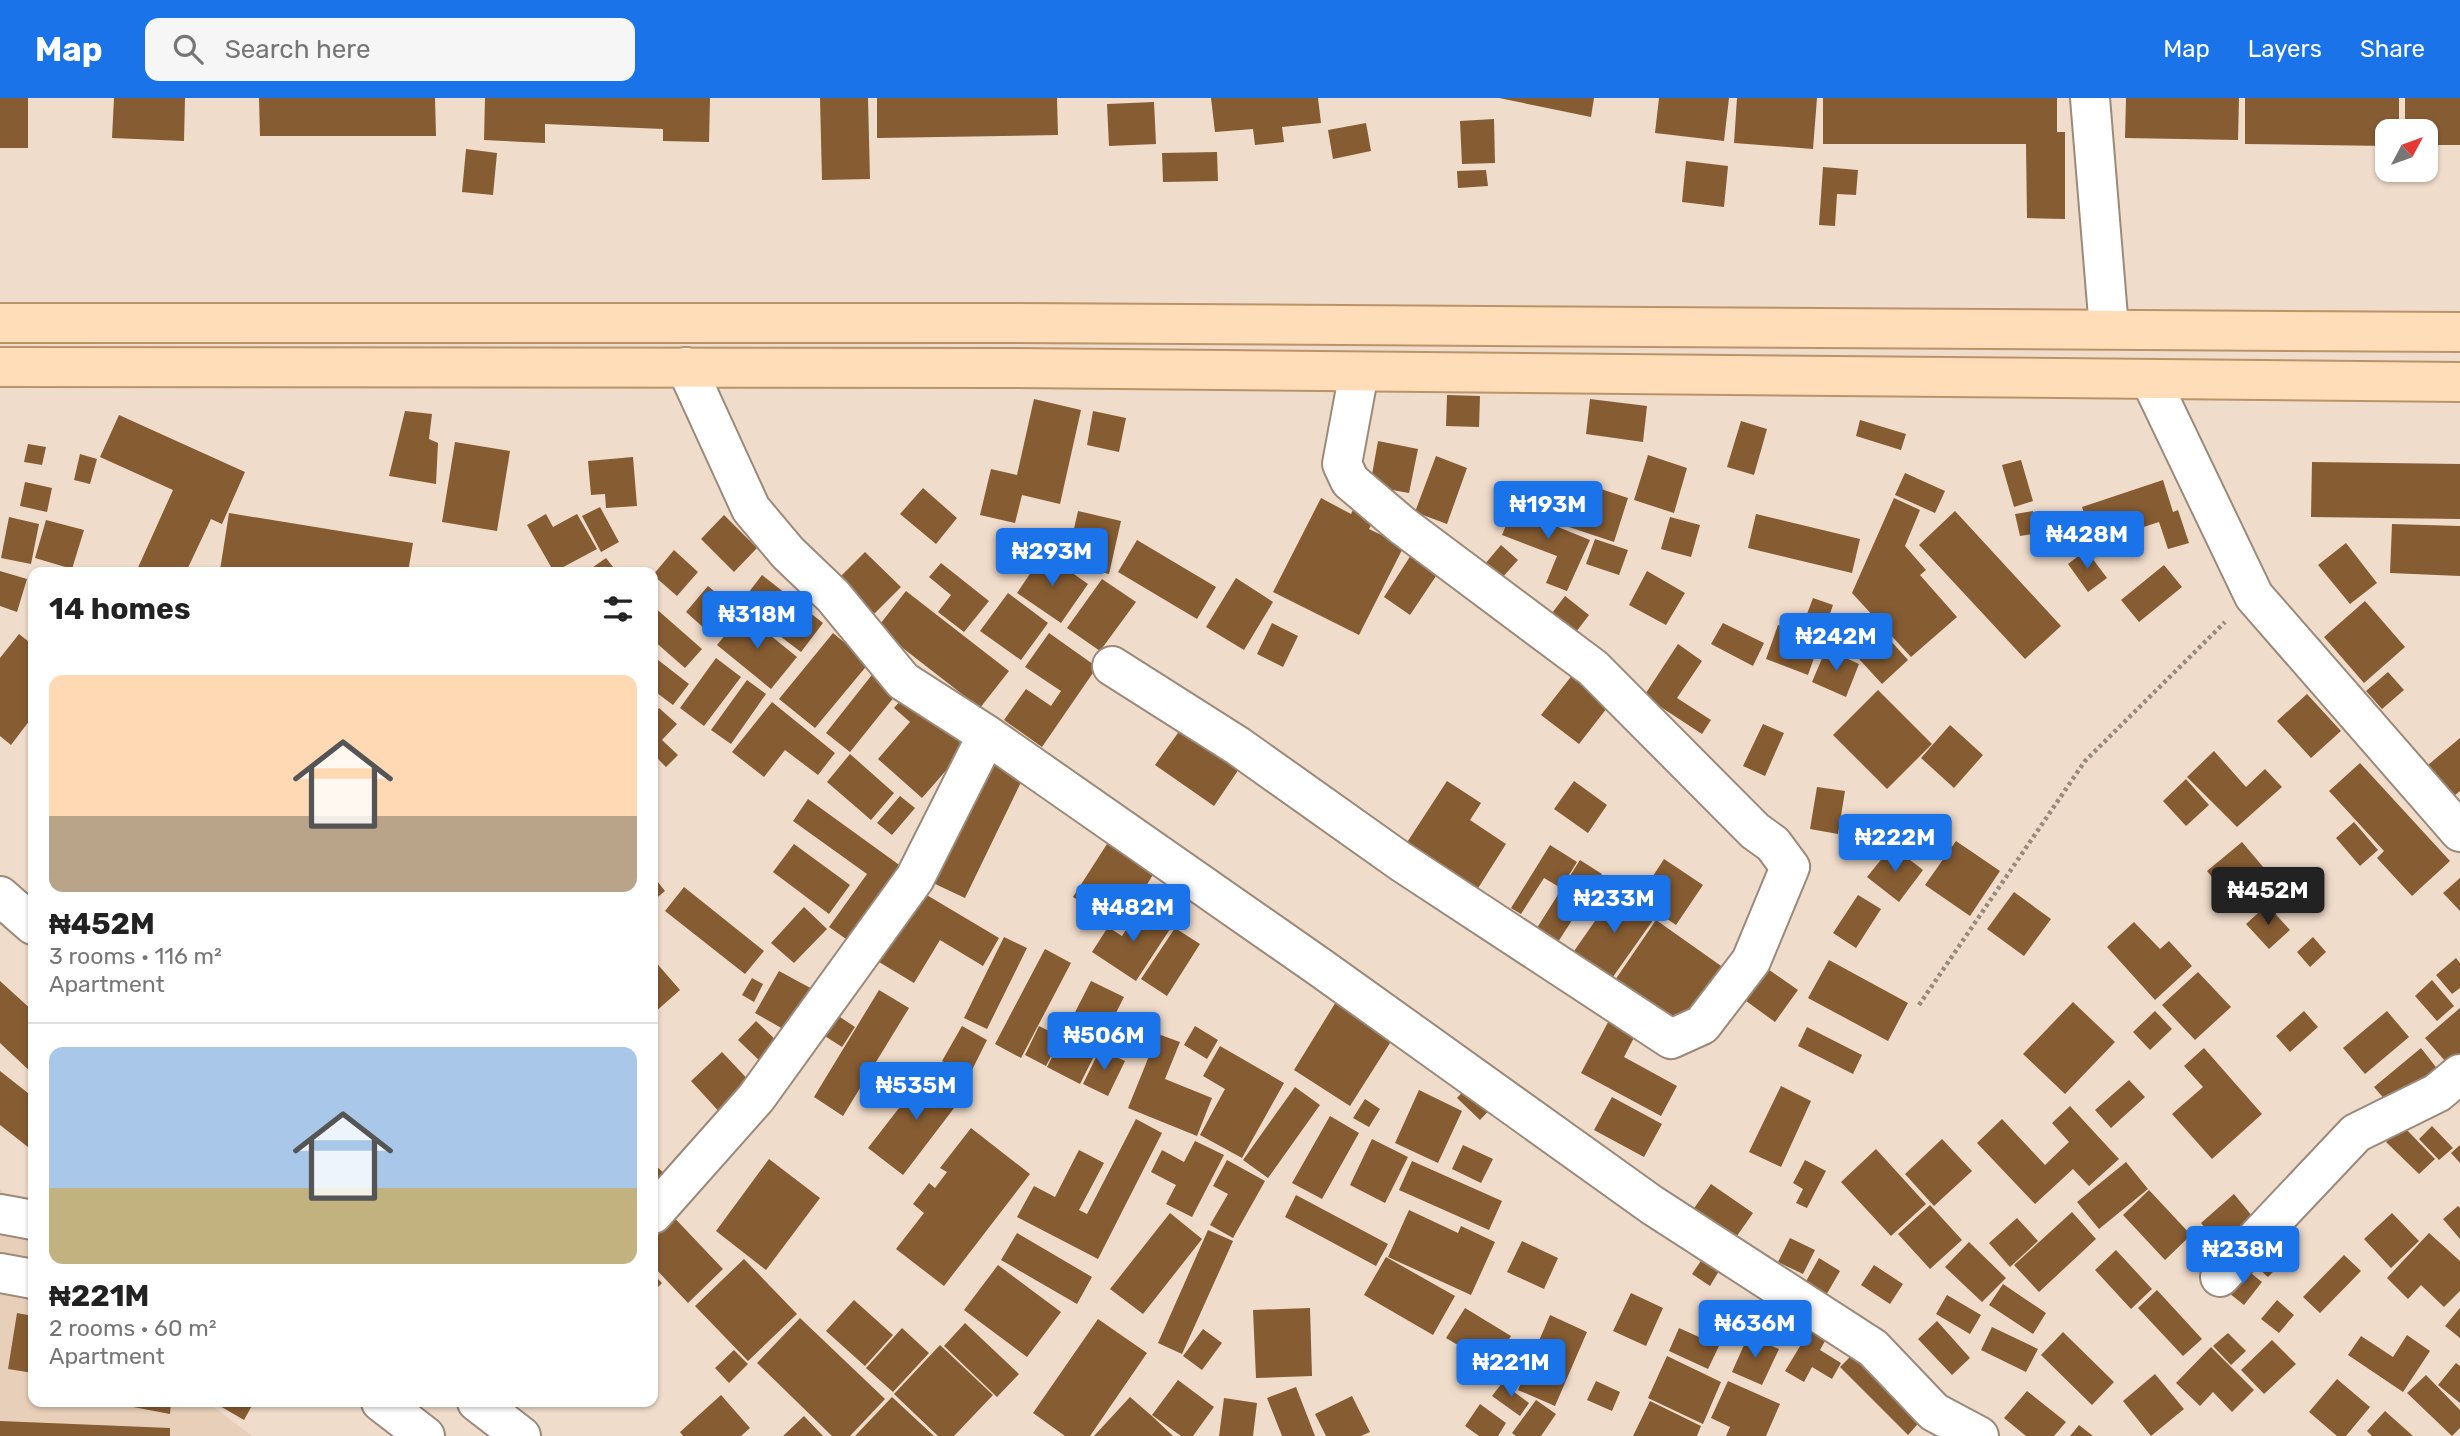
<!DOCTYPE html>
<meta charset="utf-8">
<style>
body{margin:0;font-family:Rubik,sans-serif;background:#f6f6f6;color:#222;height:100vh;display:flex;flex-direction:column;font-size:26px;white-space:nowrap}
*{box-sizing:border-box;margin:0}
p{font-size:23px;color:#767676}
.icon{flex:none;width:38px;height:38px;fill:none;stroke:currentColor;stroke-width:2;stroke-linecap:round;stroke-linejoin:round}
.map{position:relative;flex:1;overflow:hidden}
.panel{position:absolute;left:28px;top:469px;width:630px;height:840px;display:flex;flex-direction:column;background:#fff;border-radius:14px;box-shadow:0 2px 5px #0004}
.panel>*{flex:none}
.needle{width:46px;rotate:49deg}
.tools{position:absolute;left:2375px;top:21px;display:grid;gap:14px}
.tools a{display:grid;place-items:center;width:63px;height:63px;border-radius:14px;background:#fff;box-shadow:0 2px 5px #0004;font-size:35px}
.price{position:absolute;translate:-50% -60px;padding:0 16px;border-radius:7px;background:#1a73e8;color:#fff;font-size:23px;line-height:46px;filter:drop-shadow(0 2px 4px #0008)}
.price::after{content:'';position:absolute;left:50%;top:42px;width:21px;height:16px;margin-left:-10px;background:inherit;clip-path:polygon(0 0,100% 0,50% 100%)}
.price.active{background:#222;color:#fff}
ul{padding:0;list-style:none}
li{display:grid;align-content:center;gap:14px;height:371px;padding:0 21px}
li+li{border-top:2px solid #e0e0e0}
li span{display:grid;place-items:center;height:217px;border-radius:14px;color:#555}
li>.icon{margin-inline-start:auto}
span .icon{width:126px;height:126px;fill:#fffc;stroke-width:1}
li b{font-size:30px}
h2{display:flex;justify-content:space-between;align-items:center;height:84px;padding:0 21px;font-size:30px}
header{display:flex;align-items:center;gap:42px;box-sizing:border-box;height:98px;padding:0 35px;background:#1a73e8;color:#fff}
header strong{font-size:33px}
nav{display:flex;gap:38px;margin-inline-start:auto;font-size:24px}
.search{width:490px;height:63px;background:#f6f6f6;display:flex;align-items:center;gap:18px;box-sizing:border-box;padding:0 24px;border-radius:14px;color:#767676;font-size:26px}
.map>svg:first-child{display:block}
.built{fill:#e8cfb9}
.building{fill:#865c32}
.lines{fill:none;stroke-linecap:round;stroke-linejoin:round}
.minor-casing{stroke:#9b8979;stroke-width:42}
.major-casing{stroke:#ba9369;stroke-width:42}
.path{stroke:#988a7d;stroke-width:4.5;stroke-dasharray:3.5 3.5;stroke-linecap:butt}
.minor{stroke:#fff;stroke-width:38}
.major{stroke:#feddb8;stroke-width:38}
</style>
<header>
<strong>Map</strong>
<div class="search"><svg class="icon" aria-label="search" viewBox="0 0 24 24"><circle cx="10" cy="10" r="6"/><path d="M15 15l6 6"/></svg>Search here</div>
<nav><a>Map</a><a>Layers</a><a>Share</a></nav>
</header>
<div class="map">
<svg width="2460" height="1338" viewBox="0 0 2460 1338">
<rect width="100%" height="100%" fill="#f0dccb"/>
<path class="built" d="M0,1090L33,1139V1304H207L252,1338H0Z"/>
<path class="building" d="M0,0H28V50H0Z
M114,0H185L184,43L112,40Z
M259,0H435L436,38H260Z
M485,0H710L709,44L663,43V31L545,26V45L484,42Z
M820,0H868L870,81L822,82Z
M877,0H1057L1058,37L877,40Z
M1211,0H1318L1321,25L1282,29L1284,44L1255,47L1253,31L1215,34Z
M1499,0H1594L1591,19Z
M1659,0H1729L1724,43L1655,35Z
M1737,0H1817L1813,51L1734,45Z
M1823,0H2057V34H2065V121L2027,120L2026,46H1823Z
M2126,0H2239L2238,42L2125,40Z
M2245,0H2399V33H2387V48L2245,46Z
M2405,0H2460V47H2426V33H2405Z
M1154,4L1156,46L1109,48L1107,6Z
M1494,21L1495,65L1462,66L1460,23Z
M1366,25L1371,53L1333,61L1328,32Z
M466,51L497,55L493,97L462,94Z
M1217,54L1218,83L1163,84L1162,55Z
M1686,63L1728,68L1724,109L1682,104Z
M1823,69L1858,72L1856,97L1837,96L1835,128L1819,127Z
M1486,72L1488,88L1458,90L1457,73Z
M1447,297L1480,298L1479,329L1446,328Z
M1034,301L1081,312L1060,406L1022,397L1015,425L980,417L991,371L1017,377Z
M1590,301L1647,308L1643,344L1586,336Z
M405,313L432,316L429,341L438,345L436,386L389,378Z
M1093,313L1126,320L1119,354L1087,347Z
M119,317L245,374L222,426L211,421L186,474H136L173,392L100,359Z
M1860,322L1906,336L1901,352L1856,338Z
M1741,323L1767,331L1754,377L1727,369Z
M1378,343L1418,351L1409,395L1370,388Z
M455,344L510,353L497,433L442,424Z
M28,346L46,349L42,367L24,364Z
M80,356L97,361L90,386L74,382Z
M1648,357L1687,370L1674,415L1634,402Z
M1436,358L1467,370L1447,426L1415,414Z
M633,359L637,408L606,410L605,396L591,397L588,363Z
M2021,362L2033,403L2014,409L2002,367Z
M2312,364L2460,366V421L2311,419Z
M1905,375L1945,393L1935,415L1895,397Z
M2163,382L2173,414L2178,412L2189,445L2168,451L2159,424L2094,445L2082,409Z
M25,384L52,390L47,414L20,408Z
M1580,384L1628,400L1614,444L1566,428Z
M923,390L957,420L936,446L900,416Z
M1321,400L1351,416L1355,408L1376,418L1369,431L1404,448L1359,537L1273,494Z
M1894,400L1920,412L1905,448L1926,472L1920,477L1957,519L1911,559L1852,495Z
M1516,403L1561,421L1558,429L1590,442L1567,493L1546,485L1557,458L1502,437Z
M600,409L619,444L601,454L582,418Z
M1078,413L1121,423L1109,476L1066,466Z
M1955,413L2061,528L2025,561L1919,447Z
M2033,413L2038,435L2020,438L2015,416Z
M229,415L413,445L408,474L220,472Z
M546,416L553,429L577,416L597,451L554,474L527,427Z
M1756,416L1860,441L1852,475L1748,450Z
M724,417L757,450L734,474L701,441Z
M9,419L39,426L31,466L1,460Z
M1670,419L1700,427L1691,459L1661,451Z
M46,422L84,432L72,471L35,460Z
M2392,426L2460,428V478L2390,475Z
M1595,441L1628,452L1619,477L1586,466Z
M1137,442L1216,489L1197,521L1118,474Z
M2346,445L2377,485L2350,506L2318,467Z
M1501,447L1518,462L1501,481L1485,466Z
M674,452L698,474L677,498L653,477Z
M2086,452L2107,480L2088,494L2068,466Z
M865,454L901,489L868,522L833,486Z
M1413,454L1440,472L1410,517L1384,499Z
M1044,455L1088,486L1061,525L1017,495Z
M606,460L617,474H586Z
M941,465L989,503L964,534L938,514L951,497L929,479Z
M2164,467L2182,489L2139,524L2121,502Z
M0,473L27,481L17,514L0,508Z
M1647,473L1685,495L1666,527L1629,507Z
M762,477L823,525L801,554L739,507Z
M1236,480L1273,504L1244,552L1206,529Z
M1102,481L1136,504L1100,553L1067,530Z
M708,488L736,512L714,539L686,514Z
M906,493L1009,573L980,610L877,530Z
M1008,495L1048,525L1021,562L980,533Z
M1565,498L1589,517L1573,538L1549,519Z
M1813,500L1833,507L1822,539L1801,532Z
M2365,503L2405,549L2364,585L2324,539Z
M653,508L702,551L685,570L653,542Z
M743,515L797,559L771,591L717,547Z
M1854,524L1870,540L1880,531L1908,562L1882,586L1838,538Z
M1272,525L1298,538L1283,569L1257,556Z
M1723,525L1764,545L1753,568L1711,546Z
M1778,527L1820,543L1808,577L1766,561Z
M833,535L869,565L815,630L779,601Z
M1049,535L1097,569L1042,649L1004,622L1026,591L1051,608L1061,593L1025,569Z
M19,536L33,547V618L11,647L0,638V560Z
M1678,546L1702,563L1677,600L1711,622L1702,636L1644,598Z
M1826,551L1859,566L1846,599L1812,584Z
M653,558L689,586L673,607L653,592Z
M716,560L741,579L704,628L680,610Z
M1577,571L1614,601L1579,646L1541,617Z
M875,573L899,593L850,654L826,635Z
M2388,574L2404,592L2382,611L2366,593Z
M747,582L766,596L731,646L711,632Z
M1878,592L1932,646L1887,691L1833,637Z
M909,593L970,645L922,700L878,661L910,624L894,610Z
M2307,596L2341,633L2311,660L2277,623Z
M772,604L835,655L818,677L785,652L764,679L732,654Z
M659,610L677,626L662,642L678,657L666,669L653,656V617Z
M1763,626L1784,635L1765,678L1743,668Z
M1950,627L1983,657L1954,690L1921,660Z
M1183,628L1241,668L1214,708L1155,667Z
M2460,640V693L2454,698L2428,667Z
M2214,653L2246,689L2265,671L2282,689L2237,729L2187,679Z
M850,656L894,695L871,722L827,684Z
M993,660L1025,676L965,800L933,785Z
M2360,665L2450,763L2412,798L2377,760L2384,753L2329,693Z
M2186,681L2209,707L2186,728L2163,703Z
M1447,683L1481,705L1470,722L1506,746L1475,795L1404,749Z
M1574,683L1607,707L1588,735L1554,711Z
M1817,689L1845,693L1838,736L1810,731Z
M900,698L915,710L892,737L877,725Z
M808,701L909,774L856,848L829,829L867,776L793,723Z
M2354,724L2378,752L2360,768L2336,740Z
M1956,743L2000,773L1970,818L1925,787Z
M2242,744L2264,770L2229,800L2207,773Z
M794,746L850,787L829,816L773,774Z
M1107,746L1154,775L1121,829L1073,799Z
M1550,747L1577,764L1561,790L1544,780L1521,816L1511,810Z
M1892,748L1923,772L1899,804L1867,779Z
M1664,761L1703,787L1676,827L1638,801Z
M1580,762L1602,776L1556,847L1535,833Z
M653,778L665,793L653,803Z
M2460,780V813L2443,795Z
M684,789L764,853L745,876L665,813Z
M1618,790L1656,818L1610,883L1572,856Z
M920,793L999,840L983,868L940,842L914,885L879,864Z
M2014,794L2051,821L2024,858L1987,831Z
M1858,797L1881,811L1856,850L1833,835Z
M2267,807L2290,832L2269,851L2246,826Z
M1142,808L1172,828L1136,883L1092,854L1108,829L1122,838Z
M804,809L827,831L794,865L771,845Z
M1656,822L1724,870L1679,935L1611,888Z
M2134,824L2160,851L2169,843L2192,868L2155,902L2107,849Z
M1175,830L1200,846L1167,898L1141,881Z
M1004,839L1027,850L987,931L964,920Z
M2313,839L2326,854L2310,869L2297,854Z
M1045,851L1071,865L1021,960L995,946Z
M2456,860L2460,865V890L2452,896L2436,877Z
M653,861L680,892L654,915L653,914Z
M1829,862L1908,905L1888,943L1808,900Z
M1765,869L1798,892L1775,924L1742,900Z
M779,873L816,893L792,936L755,915Z
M2198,874L2231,909L2195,942L2162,907Z
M752,880L763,886L754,904L742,897Z
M2432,882L2454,908L2437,923L2415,898Z
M0,883L33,913V976L0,945Z
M1091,883L1124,899L1080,986L1047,969Z
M879,892L909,910L843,1018L814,999Z
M1339,899L1397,934L1350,1008L1294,972Z
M2073,904L2115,944L2065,996L2023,956Z
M2460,910V965L2452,971L2425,940Z
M831,913L855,929L842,949L817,933Z
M1614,913L1640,928L1624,959L1677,988L1661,1018L1581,975Z
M2155,913L2172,931L2150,952L2133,934Z
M2304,913L2318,929L2290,954L2276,938Z
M2387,913L2409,939L2365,976L2343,950Z
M756,923L781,947L763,966L738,942Z
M962,928L987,942L969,978L942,963Z
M1039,928L1061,939L1046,968L1025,957Z
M1195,928L1218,942L1207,961L1184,947Z
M1807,929L1862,957L1853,976L1798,948Z
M1158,936L1180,944L1165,981L1212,1000L1197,1038L1128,1010Z
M1220,948L1284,985L1242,1060L1200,1037L1225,991L1203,978Z
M2204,950L2262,1016L2212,1061L2172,1016L2203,989L2184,968Z
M2421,950L2439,973L2393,1011L2374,989Z
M1100,951L1125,963L1108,998L1083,986Z
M722,954L755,989L724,1019L691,983Z
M930,970L964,997L903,1077L868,1050Z
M0,973L33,999V1053L0,1027Z
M2129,982L2145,999L2111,1030L2095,1012Z
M1473,983L1496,1005L1480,1022L1457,1000Z
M1781,988L1811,1003L1781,1069L1749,1054Z
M1295,989L1320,1007L1268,1080L1243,1062Z
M1419,992L1462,1013L1438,1065L1395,1045Z
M1612,999L1662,1026L1644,1059L1594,1032Z
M1365,1001L1380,1011L1369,1029L1353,1020Z
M2070,1008L2119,1061L2089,1088L2073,1071L2035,1106L1977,1045L2002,1021L2045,1067L2069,1044L2052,1025Z
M1330,1018L1359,1035L1322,1101L1292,1085Z
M1136,1021L1162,1035L1098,1161L1017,1119L1034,1088L1055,1099L1079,1052L1104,1065L1079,1112L1087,1116Z
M2403,1028L2435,1061L2419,1076L2386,1044Z
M2432,1028L2453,1050L2439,1062L2419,1041Z
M971,1030L1030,1076L944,1188L896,1151L924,1115L913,1106L929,1085L935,1090L947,1074L940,1070Z
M1372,1041L1408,1059L1385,1105L1350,1087Z
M1942,1041L1972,1073L1934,1108L1905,1076Z
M1195,1043L1224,1057L1192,1119L1166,1106L1176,1087L1151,1074L1162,1052L1184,1064Z
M1463,1047L1493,1061L1481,1085L1452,1071Z
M2460,1047V1065L2451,1055Z
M1876,1051L1926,1106L1891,1138L1841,1084Z
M769,1061L820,1100L766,1172L716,1133Z
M1227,1062L1265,1083L1233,1140L1210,1127L1228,1096L1213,1088Z
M1805,1062L1826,1073L1807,1110L1796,1105L1803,1091L1793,1085Z
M1412,1063L1502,1103L1489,1132L1399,1092Z
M2126,1064L2148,1091L2099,1131L2077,1104Z
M653,1065L669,1080L653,1097Z
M1711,1086L1753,1115L1732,1145L1690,1116Z
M2149,1092L2191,1137L2165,1162L2123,1117Z
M2234,1096L2262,1130L2228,1158L2201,1125Z
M1296,1097L1388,1146L1376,1168L1285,1119Z
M1930,1107L1962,1142L1930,1171L1898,1136Z
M2458,1108L2460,1110V1141L2443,1121Z
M666,1111L723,1171L688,1205L653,1168V1123Z
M1409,1112L1458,1135L1461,1128L1495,1144L1471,1197L1388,1159Z
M2072,1114L2096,1141L2039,1194L2014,1167Z
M1170,1115L1202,1141L1143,1216L1110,1191Z
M2392,1115L2419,1143L2391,1170L2364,1141Z
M2017,1120L2038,1143L2010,1169L1989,1145Z
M1208,1132L1233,1143L1182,1256L1158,1245Z
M2272,1134L2293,1153L2268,1179L2248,1161Z
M1017,1135L1092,1179L1077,1206L1001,1162Z
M2429,1135L2460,1163V1193L2444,1209L2421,1187L2408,1201L2387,1180Z
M1790,1140L1815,1152L1803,1176L1778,1164Z
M1522,1143L1558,1160L1544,1191L1507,1174Z
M1969,1144L2006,1180L1982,1204L1945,1169Z
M2116,1152L2152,1191L2131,1211L2095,1172Z
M1705,1157L1722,1168L1710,1188L1692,1176Z
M2344,1157L2361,1173L2320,1215L2303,1199Z
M1386,1159L1455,1198L1433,1237L1364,1197Z
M1819,1160L1840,1173L1825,1199L1804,1187Z
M744,1161L797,1216L748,1263L695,1208Z
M998,1167L1061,1214L1027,1259L964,1212Z
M1874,1167L1903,1186L1890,1206L1861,1187Z
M2242,1168L2262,1184L2244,1207L2224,1191Z
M653,1176L662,1185L653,1194Z
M2003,1186L2046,1215L2033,1236L1989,1207Z
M2157,1192L2202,1241L2183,1258L2138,1210Z
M1631,1195L1663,1210L1646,1248L1613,1233Z
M1947,1197L1981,1217L1970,1236L1936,1216Z
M1774,1199L1795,1210L1781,1237L1760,1226Z
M854,1202L893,1237L865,1268L826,1233Z
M2277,1202L2294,1217L2279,1235L2261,1221Z
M1310,1210L1312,1278L1256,1280L1253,1212Z
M1465,1210L1511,1238L1493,1268L1446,1240Z
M2460,1210V1240L2445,1228Z
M17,1215L33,1218V1275L8,1271Z
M1550,1217L1587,1234L1555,1308L1518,1292Z
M800,1220L885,1301L850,1338H832L757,1265Z
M1098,1221L1147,1255L1090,1338H1065L1033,1315Z
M1937,1223L1970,1260L1952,1277L1918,1241Z
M965,1225L1019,1276L997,1299L944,1248Z
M1814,1225L1830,1234L1820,1252L1841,1265L1832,1281L1812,1269L1804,1284L1785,1273Z
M1992,1229L2038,1251L2026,1274L1981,1252Z
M902,1230L929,1255L893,1294L866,1270Z
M1679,1230L1719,1248L1708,1271L1669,1253Z
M1203,1231L1222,1245L1202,1272L1183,1258Z
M2063,1234L2114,1284L2092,1307L2041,1257Z
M2228,1235L2246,1253L2231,1267L2213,1248Z
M2407,1237L2430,1253L2403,1294L2348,1257L2361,1238L2393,1259Z
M1748,1238L1779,1251L1762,1287L1732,1274Z
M2272,1242L2296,1266L2264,1296L2241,1272Z
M940,1247L993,1297L954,1338H938L894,1296Z
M2211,1249L2254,1292L2232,1314L2213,1294L2200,1308L2176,1285Z
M734,1252L748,1266L729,1285L715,1270Z
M1857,1252L1924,1319L1908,1337L1840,1269Z
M1667,1258L1721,1284L1703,1326L1648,1300Z
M2456,1265L2460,1268V1305L2438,1287Z
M2155,1276L2184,1311L2151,1338L2123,1303Z
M2426,1277L2460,1312V1330L2452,1338L2407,1295Z
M2337,1281L2370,1309L2346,1338H2337L2309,1314Z
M1178,1282L1214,1309L1193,1338H1181L1152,1317Z
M1596,1283L1620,1294L1612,1313L1587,1302Z
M1728,1283L1780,1306L1766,1338H1726L1730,1329L1711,1320Z
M1502,1285L1529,1305L1520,1318L1492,1298Z
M1296,1289L1315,1338H1282L1267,1300Z
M2027,1293L2066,1324L2054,1338H2026L2004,1320Z
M721,1297L750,1330L741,1338H683L680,1334Z
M1352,1298L1370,1334L1361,1338H1326L1315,1316Z
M892,1299L934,1338H855Z
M1130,1299L1153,1319L1173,1338H1094Z
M1224,1300L1257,1305L1253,1338H1219Z
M1536,1302L1556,1316L1541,1338H1516L1512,1335Z
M1650,1303L1701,1328L1697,1338H1633Z
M107,1304H171L170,1316Z
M213,1304H254L244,1322Z
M1480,1306L1506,1325L1498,1338H1479L1465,1328Z
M2385,1313L2413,1338H2372L2367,1333Z
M804,1318L823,1338H783Z
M0,1323L170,1330V1338H0Z
M2079,1327L2093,1338H2070Z"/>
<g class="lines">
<defs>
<path id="minor" d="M2090,0L2109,231
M686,269L751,411L788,455L833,498L903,583L987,637L1321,870L1652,1107L1873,1250L1934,1314L1979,1338
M2151,283L2254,498L2460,734
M1112,568L1238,648L1400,763L1671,941L1702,927L1751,863L1790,769L1773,746L1755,733L1593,570L1403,428L1350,383L1342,366L1359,274
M0,798L33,827
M0,1116L33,1122
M653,1116L756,1000L915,780L987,637
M0,1175L33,1181
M2220,1179L2356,1035L2437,995L2460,976
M381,1304L425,1338
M477,1304L521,1338"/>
<path id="major" d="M0,225H1015L2460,234
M0,269L1015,270L2460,284"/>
</defs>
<use href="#minor" class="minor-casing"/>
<use href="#major" class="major-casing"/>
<path class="path" d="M1919,907L2085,663L2225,524"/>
<use href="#minor" class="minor"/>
<use href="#major" class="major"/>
</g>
</svg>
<div class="tools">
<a><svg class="needle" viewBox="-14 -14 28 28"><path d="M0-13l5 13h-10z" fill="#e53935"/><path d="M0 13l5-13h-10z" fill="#767676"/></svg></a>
</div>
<b class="price" style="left:1548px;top:443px">₦193M</b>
<b class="price" style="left:2087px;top:473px">₦428M</b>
<b class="price" style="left:1052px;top:490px">₦293M</b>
<b class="price" style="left:757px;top:553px">₦318M</b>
<b class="price" style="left:1836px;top:575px">₦242M</b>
<b class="price" style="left:1895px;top:776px">₦222M</b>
<b class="price active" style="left:2268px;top:829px">₦452M</b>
<b class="price" style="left:1614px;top:837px">₦233M</b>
<b class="price" style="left:1133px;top:846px">₦482M</b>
<b class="price" style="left:1104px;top:974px">₦506M</b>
<b class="price" style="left:916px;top:1024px">₦535M</b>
<b class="price" style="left:2243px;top:1188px">₦238M</b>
<b class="price" style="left:1755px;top:1262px">₦636M</b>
<b class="price" style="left:1511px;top:1301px">₦221M</b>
<section class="panel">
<h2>14 homes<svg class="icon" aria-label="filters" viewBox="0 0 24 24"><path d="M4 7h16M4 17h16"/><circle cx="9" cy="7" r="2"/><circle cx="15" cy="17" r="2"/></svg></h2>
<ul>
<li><span style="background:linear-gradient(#ffd9b3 65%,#b9a48a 0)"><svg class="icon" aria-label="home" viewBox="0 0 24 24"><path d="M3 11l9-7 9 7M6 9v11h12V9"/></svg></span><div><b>₦452M</b><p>3 rooms · 116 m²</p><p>Apartment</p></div></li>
<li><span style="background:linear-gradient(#a9c7e8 65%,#c2b280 0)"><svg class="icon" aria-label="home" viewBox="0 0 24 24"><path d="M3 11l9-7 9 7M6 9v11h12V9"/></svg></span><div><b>₦221M</b><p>2 rooms · 60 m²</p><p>Apartment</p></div></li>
</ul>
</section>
</div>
